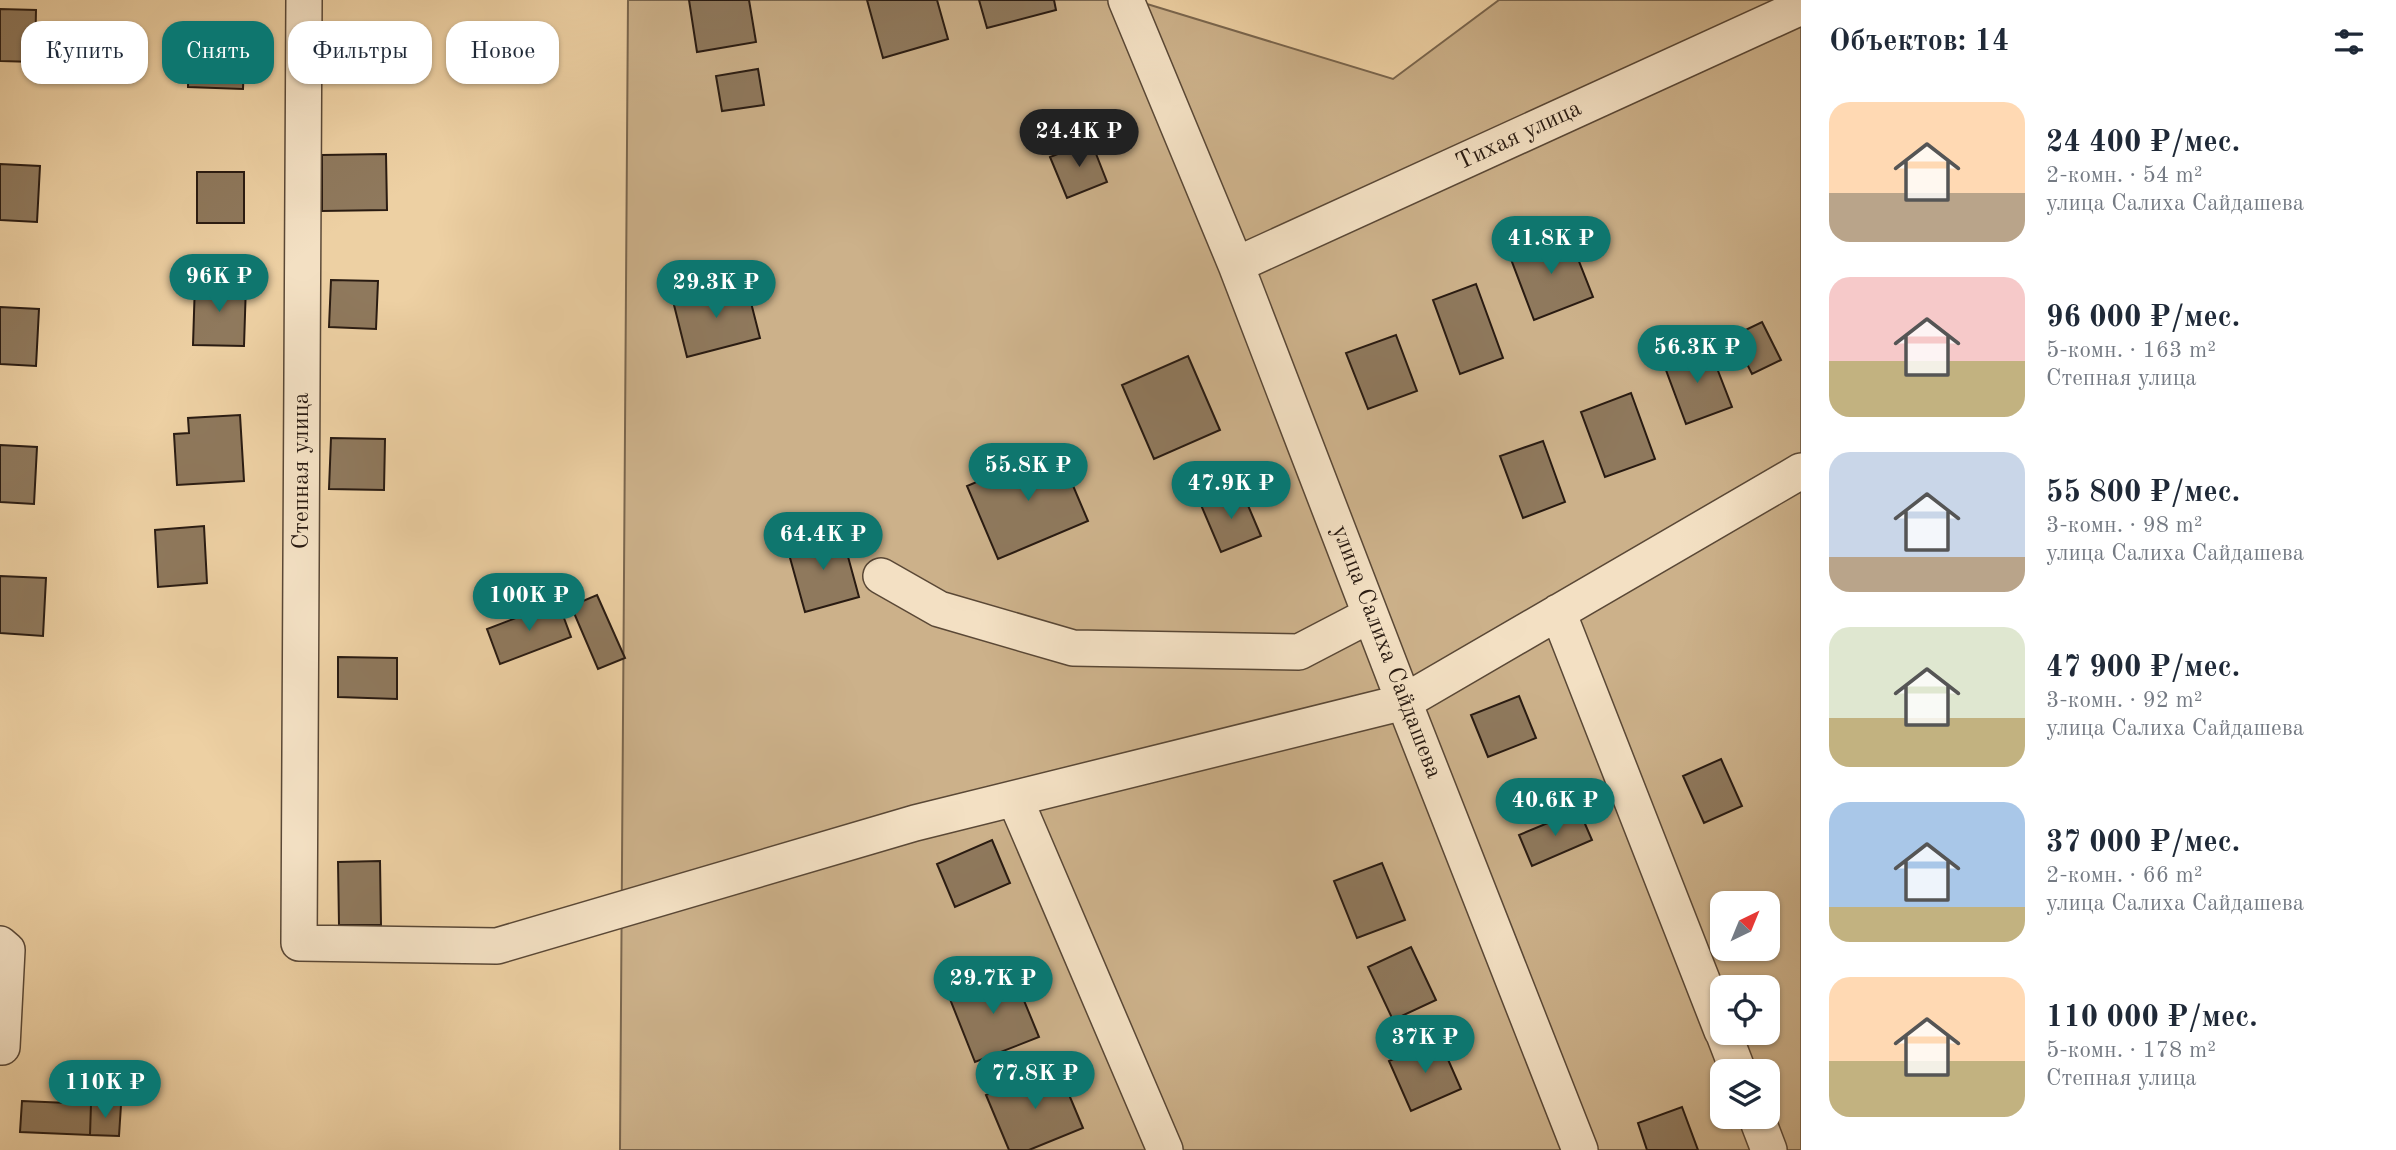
<!DOCTYPE html>
<html lang="ru">
<meta charset="utf-8">
<style>
body{margin:0;font-family:"Old Standard TT",serif;background:#f2f2f3;color:#1f2937;height:100vh;display:flex;flex-direction:column;font-size:26px;white-space:nowrap}
*{box-sizing:border-box;margin:0}
p{font-size:23px;color:#747a83}
.icon{flex:none;width:38px;height:38px;fill:none;stroke:currentColor;stroke-width:2;stroke-linecap:round;stroke-linejoin:round}
.map{position:relative;flex:1;overflow:hidden}
.details{display:flex;flex-direction:column;background:#fff;width:595px}
.details>*{flex:none}
.banner{position:absolute;left:21px;top:21px;width:665px;height:63px;display:flex;gap:14px}
.needle{width:46px;rotate:43deg}
.fabs{position:absolute;left:1710px;top:891px;display:grid;gap:14px}
.fabs a{display:grid;place-items:center;width:70px;height:70px;border-radius:14px;background:#fff;box-shadow:0 2px 5px #0004;font-size:35px}
.price{position:absolute;translate:-50% -60px;padding:0 16px;border-radius:24px;background:#0f766e;color:#fff;font-size:23px;line-height:46px;filter:drop-shadow(0 2px 4px #0008)}
.price::after{content:'';position:absolute;left:50%;top:42px;width:21px;height:16px;margin-left:-10px;background:inherit;clip-path:polygon(0 0,100% 0,50% 100%)}
.price.on{background:#222;color:#fff}
ul{padding:0;list-style:none}
li{display:flex;align-items:center;gap:21px;height:175px;padding:0 28px}
li span{display:grid;place-items:center;flex:none;width:196px;height:140px;border-radius:21px;color:#555}
li>.icon{margin-inline-start:auto}
span .icon{width:84px;height:84px;fill:#fffc;stroke-width:1}
li b{font-size:30px}
h2{display:flex;justify-content:space-between;align-items:center;height:84px;padding:0 28px;font-size:30px}
.pill{padding:0 24px;border-radius:21px;background:#fff;box-shadow:0 2px 5px #0004;font-size:24px;line-height:63px}
.pill.on{background:#0f766e;color:#fff}
main{display:flex;flex:1;min-height:0}
.map>svg:first-child{display:block}
.green{fill:#ccb18a;stroke:#7a664e;stroke-width:2;fill-rule:evenodd}
.building{fill:#8f795d;stroke:#291b12;stroke-width:2}
.lines{fill:none;stroke-linecap:round;stroke-linejoin:round}
.minor-casing{stroke:#5a4836;stroke-width:38}
.minor{stroke:#f3e0c3;stroke-width:35}
.labels{text-anchor:middle;dominant-baseline:central;stroke-width:5;stroke-linejoin:round;paint-order:stroke}
.street-label{font-size:24px;fill:#291b12;stroke:#f3e0c3}
</style>
<main>
<div class="map">
<svg width="1801" height="1150" viewBox="0 0 1801 1150">
<rect width="100%" height="100%" fill="#edd0a3"/>
<filter id="stains"><feTurbulence type="fractalNoise" baseFrequency=".00286" numOctaves="4"/><feColorMatrix values="0 0 0 0 .2 0 0 0 0 .09 0 0 0 0 .02 0 0 0 .5 -.17"/></filter>
<radialGradient id="worn" r=".72"><stop offset=".6" stop-color="#630" stop-opacity="0"/><stop offset="1" stop-color="#630" stop-opacity=".3"/></radialGradient>
<path class="green" d="M628,0H1134L1393,79L1499,0H1801V1150H620ZM1722,903H1768V948H1722ZM1722,987H1768V1032H1722ZM1722,1071H1768V1116H1722Z"/>
<path class="building" d="M689,0H749L756,42L697,52Z
M867,0H937L948,39L883,58Z
M979,0H1054L1056,10L987,28Z
M0,9L36,10L35,62L0,61Z
M189,33L245,35L243,89L188,87Z
M758,69L764,105L722,111L716,76Z
M1091,141L1107,182L1067,198L1050,157Z
M386,154L387,210L322,211V155Z
M0,164L40,166L37,222L0,220Z
M197,172H244V223H197Z
M1567,231L1593,297L1534,320L1509,254Z
M331,280L378,281L376,329L329,327Z
M195,282L246,284L244,346L193,345Z
M746,283L760,338L687,357L673,301Z
M1476,284L1503,358L1460,374L1433,300Z
M0,307L39,309L36,366L0,364Z
M1762,322L1781,360L1752,374L1733,336Z
M1396,335L1417,391L1368,409L1346,353Z
M1708,345L1732,407L1686,424L1663,362Z
M1188,356L1220,430L1154,459L1122,385Z
M1631,393L1655,459L1605,477L1581,412Z
M240,415L244,481L177,485L174,434L189,433L188,418Z
M331,438L385,439L384,490L329,489Z
M1543,441L1565,502L1523,518L1500,456Z
M0,445L37,447L34,504L0,502Z
M1057,448L1088,521L998,559L967,486Z
M1241,489L1261,536L1221,552L1201,505Z
M204,526L207,583L158,587L155,530Z
M841,531L859,597L805,612L787,547Z
M0,576L46,578L43,636L0,633Z
M597,595L625,658L598,669L571,606Z
M558,602L571,637L500,664L487,629Z
M338,657L397,658V699L338,697Z
M1519,696L1536,738L1488,757L1471,715Z
M1721,759L1742,806L1704,823L1683,776Z
M1579,810L1592,840L1532,866L1519,835Z
M992,840L1010,883L955,907L937,864Z
M380,861L381,925H339L338,862Z
M1382,863L1405,920L1357,938L1334,881Z
M1411,947L1436,1000L1393,1020L1368,967Z
M1011,969L1039,1037L975,1062L948,994Z
M1439,1039L1461,1089L1411,1111L1389,1061Z
M1057,1066L1083,1128L1029,1150H1009L986,1095Z
M22,1101L91,1104L90,1135L20,1132Z
M91,1104L121,1105L119,1136L90,1135Z
M1682,1107L1698,1150H1647L1638,1123Z"/>
<g class="lines">
<defs>
<path id="minor" d="M304,0L299,943L497,946L915,823L1404,702L1801,471
M1126,0L1236,265L1404,702L1580,1150
M1236,265L1801,7
M881,576L939,609L1073,648L1299,652L1370,615
M1558,612L1722,1031
M1015,799L1165,1150
M0,944L7,950L2,1047H0
M1723,1032L1738,1071
M1756,1116L1769,1150"/>
</defs>
<use href="#minor" class="minor-casing"/>
<use href="#minor" class="minor"/>
</g>
<g class="labels">
<g class="street-label">
<text transform="translate(1519 136) rotate(-25)">Тихая улица</text>
<text transform="translate(302 471) rotate(-90)">Степная улица</text>
<text transform="translate(1386 652) rotate(69)">улица Салиха Сайдашева</text>
</g>
</g>
<rect width="100%" height="100%" filter="url(#stains)"/>
<rect width="100%" height="100%" fill="url(#worn)"/>
</svg>
<div class="fabs">
<a><svg class="needle" viewBox="-14 -14 28 28"><path d="M0-13l5 13h-10z" fill="#e53935"/><path d="M0 13l5-13h-10z" fill="#747a83"/></svg></a>
<a><svg class="icon" aria-label="locate" viewBox="0 0 24 24"><circle cx="12" cy="12" r="6"/><path d="M12 2v4M12 18v4M2 12h4M18 12h4"/></svg></a>
<a><svg class="icon" aria-label="layers" viewBox="0 0 24 24"><path d="M12 4l9 5-9 5-9-5zM3 14l9 5 9-5"/></svg></a>
</div>
<b class="price on" style="left:1079px;top:169px">24.4K ₽</b>
<b class="price" style="left:1551px;top:276px">41.8K ₽</b>
<b class="price" style="left:219px;top:314px">96K ₽</b>
<b class="price" style="left:716px;top:320px">29.3K ₽</b>
<b class="price" style="left:1697px;top:385px">56.3K ₽</b>
<b class="price" style="left:1028px;top:503px">55.8K ₽</b>
<b class="price" style="left:1231px;top:521px">47.9K ₽</b>
<b class="price" style="left:823px;top:572px">64.4K ₽</b>
<b class="price" style="left:529px;top:633px">100K ₽</b>
<b class="price" style="left:1555px;top:838px">40.6K ₽</b>
<b class="price" style="left:993px;top:1016px">29.7K ₽</b>
<b class="price" style="left:1425px;top:1075px">37K ₽</b>
<b class="price" style="left:1035px;top:1111px">77.8K ₽</b>
<b class="price" style="left:105px;top:1120px">110K ₽</b>
<div class="banner">
<a class="pill">Купить</a>
<a class="pill on">Снять</a>
<a class="pill">Фильтры</a>
<a class="pill">Новое</a>
</div>
</div>
<section class="details">
<h2>Объектов: 14<svg class="icon" aria-label="filters" viewBox="0 0 24 24"><path d="M4 7h16M4 17h16"/><circle cx="9" cy="7" r="2"/><circle cx="15" cy="17" r="2"/></svg></h2>
<ul>
<li><span style="background:linear-gradient(#ffd9b3 65%,#b9a48a 0)"><svg class="icon" aria-label="home" viewBox="0 0 24 24"><path d="M3 11l9-7 9 7M6 9v11h12V9"/></svg></span><div><b>24 400 ₽/мес.</b><p>2-комн. · 54 m²</p><p>улица Салиха Сайдашева</p></div></li>
<li><span style="background:linear-gradient(#f6c9c9 60%,#c2b280 0)"><svg class="icon" aria-label="home" viewBox="0 0 24 24"><path d="M3 11l9-7 9 7M6 9v11h12V9"/></svg></span><div><b>96 000 ₽/мес.</b><p>5-комн. · 163 m²</p><p>Степная улица</p></div></li>
<li><span style="background:linear-gradient(#c9d6e8 75%,#b9a48a 0)"><svg class="icon" aria-label="home" viewBox="0 0 24 24"><path d="M3 11l9-7 9 7M6 9v11h12V9"/></svg></span><div><b>55 800 ₽/мес.</b><p>3-комн. · 98 m²</p><p>улица Салиха Сайдашева</p></div></li>
<li><span style="background:linear-gradient(#dfe7d0 65%,#c2b280 0)"><svg class="icon" aria-label="home" viewBox="0 0 24 24"><path d="M3 11l9-7 9 7M6 9v11h12V9"/></svg></span><div><b>47 900 ₽/мес.</b><p>3-комн. · 92 m²</p><p>улица Салиха Сайдашева</p></div></li>
<li><span style="background:linear-gradient(#a9c7e8 75%,#c2b280 0)"><svg class="icon" aria-label="home" viewBox="0 0 24 24"><path d="M3 11l9-7 9 7M6 9v11h12V9"/></svg></span><div><b>37 000 ₽/мес.</b><p>2-комн. · 66 m²</p><p>улица Салиха Сайдашева</p></div></li>
<li><span style="background:linear-gradient(#ffd9b3 60%,#c2b280 0)"><svg class="icon" aria-label="home" viewBox="0 0 24 24"><path d="M3 11l9-7 9 7M6 9v11h12V9"/></svg></span><div><b>110 000 ₽/мес.</b><p>5-комн. · 178 m²</p><p>Степная улица</p></div></li>
</ul>
</section>
</main>
